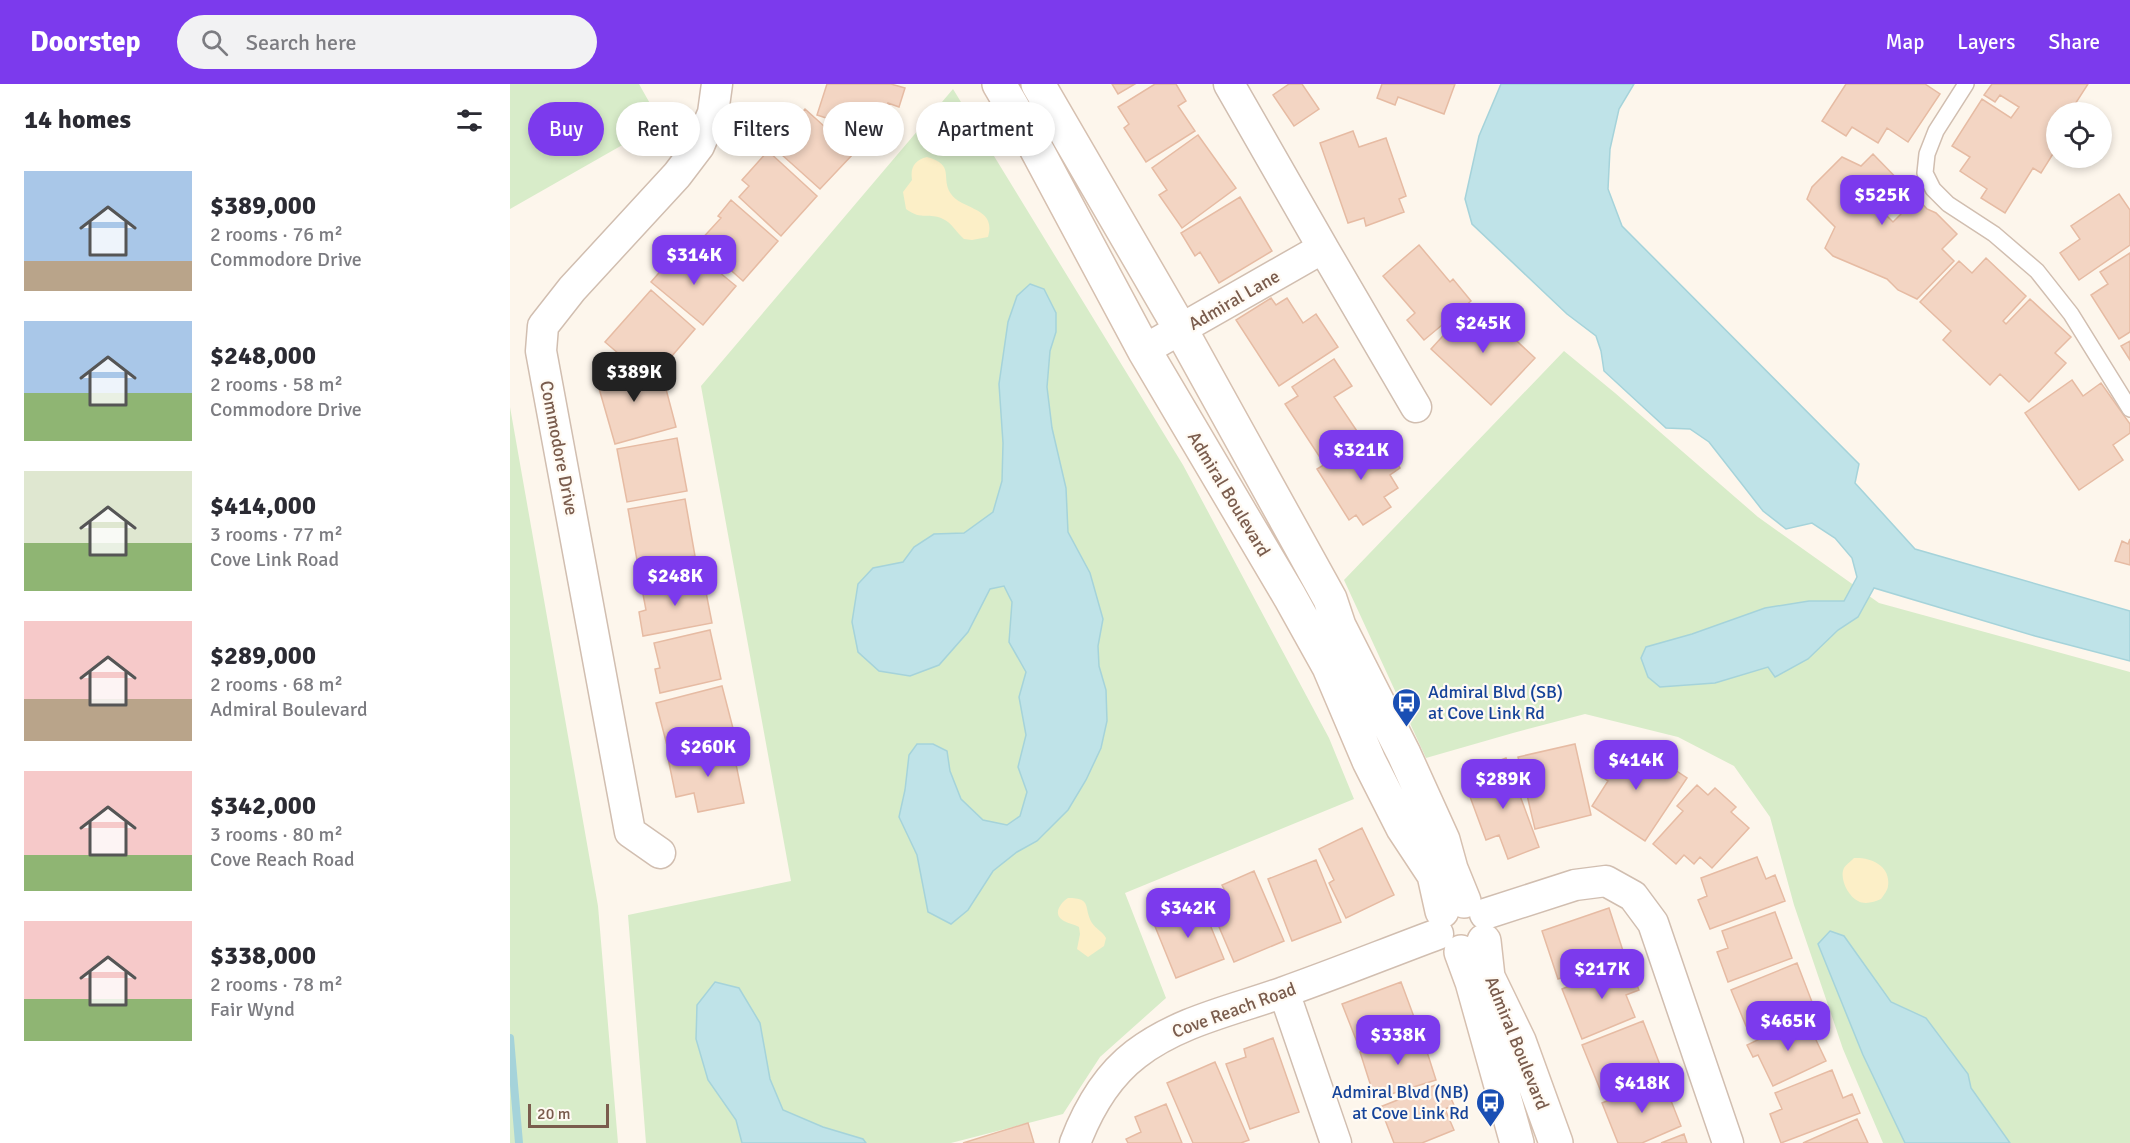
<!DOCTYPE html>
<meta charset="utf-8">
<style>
body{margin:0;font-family:Signika,sans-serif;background:#f2f2f3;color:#2b2b33;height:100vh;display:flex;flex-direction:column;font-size:22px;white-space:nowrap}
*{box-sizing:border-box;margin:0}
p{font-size:20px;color:#7c7c81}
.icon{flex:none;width:33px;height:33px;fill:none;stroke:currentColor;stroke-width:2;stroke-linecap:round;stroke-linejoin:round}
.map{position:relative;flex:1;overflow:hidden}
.sheet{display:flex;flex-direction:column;background:#fff;width:510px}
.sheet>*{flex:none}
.top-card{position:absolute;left:18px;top:18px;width:570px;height:54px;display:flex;gap:12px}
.controls{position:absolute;left:1536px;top:18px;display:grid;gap:12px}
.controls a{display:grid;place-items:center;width:66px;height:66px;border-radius:50%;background:#fff;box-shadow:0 3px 9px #0003;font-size:30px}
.scale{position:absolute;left:18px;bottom:15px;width:81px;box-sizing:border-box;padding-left:6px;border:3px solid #7a5c4d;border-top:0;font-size:16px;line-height:21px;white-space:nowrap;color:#7a5c4d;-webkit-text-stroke:4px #fffaf3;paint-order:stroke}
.price{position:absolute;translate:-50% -51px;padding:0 14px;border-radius:12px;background:#7c3aed;color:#fff;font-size:20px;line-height:39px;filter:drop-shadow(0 2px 3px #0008)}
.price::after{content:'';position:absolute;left:50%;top:36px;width:18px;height:14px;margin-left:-9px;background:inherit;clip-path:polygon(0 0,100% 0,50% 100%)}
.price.selected{background:#222;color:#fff}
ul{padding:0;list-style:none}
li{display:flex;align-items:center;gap:18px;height:150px;padding:0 24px}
li span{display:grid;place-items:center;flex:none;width:168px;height:120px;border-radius:0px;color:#555}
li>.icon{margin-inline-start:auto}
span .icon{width:72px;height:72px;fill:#fffc;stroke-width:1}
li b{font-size:26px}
h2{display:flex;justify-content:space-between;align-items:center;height:72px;padding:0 24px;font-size:26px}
.pill{padding:0 21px;border-radius:27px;background:#fff;box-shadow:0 3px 9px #0003;font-size:21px;line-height:54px}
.pill.selected{background:#7c3aed;color:#fff}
header{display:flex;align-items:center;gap:36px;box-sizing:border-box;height:84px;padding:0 30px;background:#7c3aed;color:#fff}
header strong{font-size:28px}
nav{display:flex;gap:33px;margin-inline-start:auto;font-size:21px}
.search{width:420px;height:54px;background:#f2f2f3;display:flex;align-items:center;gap:15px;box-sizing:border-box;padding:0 21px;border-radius:33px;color:#7c7c81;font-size:22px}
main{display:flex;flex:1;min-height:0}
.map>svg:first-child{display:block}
.green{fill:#d8ecc9}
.sand{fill:#fcefc7}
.water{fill:#bfe3e8;stroke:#a5d3da;stroke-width:1.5}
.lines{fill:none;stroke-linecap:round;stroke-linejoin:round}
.stream{stroke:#a5d3da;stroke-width:8}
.building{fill:#f3d5c3;stroke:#e6bba3;stroke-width:1.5}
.lane-casing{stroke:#d1beb0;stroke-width:18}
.street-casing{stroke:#d1beb0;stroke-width:33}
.secondary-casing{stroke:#d6c0b0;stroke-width:36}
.lane{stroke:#fff;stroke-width:15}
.street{stroke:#fff;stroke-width:30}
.secondary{stroke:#fff;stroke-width:33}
.labels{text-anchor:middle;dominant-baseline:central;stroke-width:4.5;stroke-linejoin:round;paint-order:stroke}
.street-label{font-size:18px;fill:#7a5c4d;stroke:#fffaf3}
.transit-label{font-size:18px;fill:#164399;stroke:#fffaf3;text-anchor:start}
</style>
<header>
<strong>Doorstep</strong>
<div class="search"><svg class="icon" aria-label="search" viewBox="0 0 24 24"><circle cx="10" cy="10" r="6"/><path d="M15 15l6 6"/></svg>Search here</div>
<nav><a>Map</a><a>Layers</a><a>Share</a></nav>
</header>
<main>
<section class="sheet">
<h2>14 homes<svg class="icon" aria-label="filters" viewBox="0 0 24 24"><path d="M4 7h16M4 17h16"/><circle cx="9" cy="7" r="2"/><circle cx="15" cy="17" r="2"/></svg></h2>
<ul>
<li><span style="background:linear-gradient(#a9c7e8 75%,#b9a48a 0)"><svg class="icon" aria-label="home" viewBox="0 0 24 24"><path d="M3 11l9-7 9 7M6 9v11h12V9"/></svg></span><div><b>$389,000</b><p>2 rooms · 76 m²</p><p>Commodore Drive</p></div></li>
<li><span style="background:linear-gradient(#a9c7e8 60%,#8fb573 0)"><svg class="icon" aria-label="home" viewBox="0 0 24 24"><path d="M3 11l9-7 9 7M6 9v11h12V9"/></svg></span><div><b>$248,000</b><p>2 rooms · 58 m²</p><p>Commodore Drive</p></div></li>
<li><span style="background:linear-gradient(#dfe7d0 60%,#8fb573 0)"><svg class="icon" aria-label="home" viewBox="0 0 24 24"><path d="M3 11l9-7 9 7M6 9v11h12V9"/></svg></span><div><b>$414,000</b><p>3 rooms · 77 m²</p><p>Cove Link Road</p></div></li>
<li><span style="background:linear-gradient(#f6c9c9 65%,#b9a48a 0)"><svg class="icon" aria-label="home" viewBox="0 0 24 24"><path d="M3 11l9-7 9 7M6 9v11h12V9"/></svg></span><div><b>$289,000</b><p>2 rooms · 68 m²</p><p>Admiral Boulevard</p></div></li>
<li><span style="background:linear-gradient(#f6c9c9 70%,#8fb573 0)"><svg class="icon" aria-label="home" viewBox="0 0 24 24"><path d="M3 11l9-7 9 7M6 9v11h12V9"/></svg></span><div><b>$342,000</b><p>3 rooms · 80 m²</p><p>Cove Reach Road</p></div></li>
<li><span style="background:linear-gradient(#f6c9c9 65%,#8fb573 0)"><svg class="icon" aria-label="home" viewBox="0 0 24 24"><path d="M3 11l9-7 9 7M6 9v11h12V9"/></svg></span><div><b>$338,000</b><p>2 rooms · 78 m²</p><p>Fair Wynd</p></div></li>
</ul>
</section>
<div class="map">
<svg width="1620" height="1059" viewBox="0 0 1620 1059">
<rect width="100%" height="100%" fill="#fdf6ec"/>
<path class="green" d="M0,0H129L151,39L0,125Z
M443,5L673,381L819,654L844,715L615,809L656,914L590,973L553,1030L441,1059H136L118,831L281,797L191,302Z
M1054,267L1105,309L1248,433L1369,519L1620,588V1059H1373L1333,965L1284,821L1260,733L1224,682L1168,653L1075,630L1003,649L916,674L834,496Z
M0,323L88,822L108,1059H0Z"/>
<path class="sand" d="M417,73C446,81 430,94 441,110C452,126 487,123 478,153L462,156L454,155C446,148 442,139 433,135C419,128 412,137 396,125L393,108L402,96C400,83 405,76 417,73Z
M1344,774C1361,773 1381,782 1378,802C1378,806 1373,812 1371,815C1364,818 1355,821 1348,817C1338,812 1329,794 1334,784C1336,781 1341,777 1344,774Z
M558,814C583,814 573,824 582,839C586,845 592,847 596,854L594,862L578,873L567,865L570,850L569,843C564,840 559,840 554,837C542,831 550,819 558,814Z"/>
<path class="water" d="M991,0H1124L1109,25L1100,65L1098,105L1112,142L1349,380L1345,399L1405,465L1620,527V577L1525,552L1364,504L1348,533L1328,546L1298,575L1265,593L1258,583L1205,599L1150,603L1138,593L1131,574L1136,563L1182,550L1255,524L1299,517H1334L1347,493L1342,474L1325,454L1302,439L1276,445L1253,427L1199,358L1180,345L1156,344L1094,287L1091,267L1086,252L1057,230L962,140L955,115L969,52Z
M520,200L534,205L546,229V248L540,267L537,303L542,344L556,404L558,448L580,489L593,535L588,562L589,582L596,606L597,637L591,664L576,696L558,726L527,757L507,768L483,787L458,826L441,840L418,828L407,771L389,733L395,706L399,671L407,660H423L437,667L440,687L451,715L473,736L497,741L510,732L517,708L508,683L516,651L509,613L516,588L499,558L502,518L494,502L480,505L458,548L429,581L400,592L369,587L348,568L342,538L348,500L363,484L393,478L404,463L424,450L454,449L483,428L492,397L493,359L489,300L498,238L507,212Z
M1320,847L1334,852L1381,918L1416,934L1458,990L1461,1004L1500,1059H1395L1353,971L1308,860Z
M205,898L229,904L250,939L260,995L273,1026L313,1043L353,1055L356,1059H232L226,1036L198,996L186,955L187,921Z"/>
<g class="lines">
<path class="stream" d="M0,954L9,1059"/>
</g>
<path class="building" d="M317,0H381L395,4L389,23L378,19L368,51L307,31Z
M602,0H625L608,10Z
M645,0H666L676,17L668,22L685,47L636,78L614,44L619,40L608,23Z
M779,0H792L809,25L784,42L763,11Z
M872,0H945L934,30L888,13L885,21L867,14Z
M1336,0H1415L1430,10L1398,58L1377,44L1368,59L1342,43L1336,52L1312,37Z
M1482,0H1578L1560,28H1546V65L1531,89L1523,84L1495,129L1471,114L1477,105L1450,87L1460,73L1442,62L1472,15L1501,34L1509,23L1490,11L1485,18L1474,11Z
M295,25L344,69L310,105L262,62Z
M843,47L849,63L876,54L896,112L889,115L894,128L856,142L854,134L838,139L810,59Z
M688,51L726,104L672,144L649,111L657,106L642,84Z
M258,67L307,112L271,152L229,113L239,102L232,96Z
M1363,70L1398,106L1396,112L1376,131L1383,138L1407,114L1417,125L1426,129L1447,150L1432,165L1444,177L1407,215L1388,206L1377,195L1323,172L1315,164L1325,143L1297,115L1302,103L1332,73L1351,82Z
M1609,110L1620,126V161L1569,196L1550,169L1570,155L1561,142Z
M730,113L762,167L709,199L690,168L685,172L671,149Z
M221,116L268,157L233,197L189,158L211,134L208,132Z
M909,161L940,198L943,195L961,217L914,256L897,236L905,229L873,192Z
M181,165L226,202L193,241L141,198L161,175L168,180Z
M1620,169V248L1609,255L1581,211L1598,200L1590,188Z
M1476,174L1516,212L1493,237L1496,240L1520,215L1561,253L1545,269L1556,279L1519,318L1490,290L1480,301L1433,256L1441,247L1410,218L1449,177L1462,189Z
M141,206L185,245L150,286L133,271L123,282L95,258Z
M761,214L766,221L777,214L793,239L806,230L828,263L769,302L726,236Z
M969,222L1025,274L981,321L921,265L951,232L955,236Z
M1620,257V276L1611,262Z
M824,275L842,302L824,313L849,350L811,375L775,320L788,312L782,303Z
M114,278L119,295L151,286L166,343L105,360L84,287Z
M1562,296L1573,312L1591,299L1620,340V349L1603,361L1613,376L1569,406L1515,329Z
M859,353L872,374L881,369L890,384L880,391L888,404L874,413L881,423L853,441L846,431L839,436L807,385Z
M167,354L177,407L117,418L107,365Z
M175,415L185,472L128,482L118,425Z
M1620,455V481L1605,477L1612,457L1618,460Z
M193,493L202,539L133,552L129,528L136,526L132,505Z
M200,546L211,595L150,609L145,585L150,584L144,559Z
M212,602L225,652L159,669L146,619Z
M1107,659L1144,684L1150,676L1177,694L1135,757L1082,722L1098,697L1086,689Z
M1065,660L1081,731L1025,745L1008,673Z
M222,661L234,719L188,728L184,709L166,713L158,674Z
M996,674L1029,763L998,775L989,751L976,756L959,710L972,705L965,686Z
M1187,701L1198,711L1205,704L1226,723L1221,728L1239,744L1202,784L1190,773L1184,780L1174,771L1166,780L1143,760L1173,727L1167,722Z
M852,744L884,811L836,834L819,799L824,796L809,765Z
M1247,773L1256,795L1265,791L1275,817L1200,845L1188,816L1197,812L1191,794Z
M806,776L831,838L782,857L758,795Z
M744,787L774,857L724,878L697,815L715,807L712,801Z
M690,816L714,875L666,894L642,835Z
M1099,824L1115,873L1048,895L1032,847Z
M1265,828L1282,874L1218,898L1207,868L1218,864L1212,847Z
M1118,878L1129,906L1116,911L1125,933L1072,955L1052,905Z
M1287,879L1302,918L1287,924L1289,929L1239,949L1221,906Z
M891,898L907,941L849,963L832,920Z
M1295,933L1316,977L1263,1002L1248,971L1243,973L1237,961Z
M1133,937L1152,986L1092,1010L1072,961Z
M911,949L926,996L865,1015L850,968Z
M763,954L789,1028L740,1045L716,980L736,973L734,965Z
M705,978L739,1056L731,1059H683L657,999Z
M1322,986L1333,1014L1342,1010L1350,1029L1271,1059L1260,1030L1272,1025L1265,1009Z
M1152,994L1171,1042L1132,1059H1108L1092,1019Z
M928,1000L933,1012L939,1010L944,1021L935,1025L944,1046L912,1059H884L870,1023Z
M656,1020L672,1059H618L616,1055L631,1048L625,1033Z
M1347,1035L1358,1059H1293Z
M518,1039L524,1059H453Z
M1174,1050L1177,1059H1151Z"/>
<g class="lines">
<defs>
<path id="lane" d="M1456,0L1426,47L1417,70L1415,89L1423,105L1438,120L1484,150L1527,187L1561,230L1620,325"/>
<path id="street" d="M813,164L906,323
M634,266L813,164L719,0
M150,769L120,748L31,267L33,242L62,205L167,91L189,62L203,29L207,0
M975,830L1065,801L1096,797L1123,812L1143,839L1218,1059
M774,908L826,1059
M565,1059C578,1025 597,992 626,970C669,937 724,926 774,908C825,890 877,869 928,850"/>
<path id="secondary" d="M489,0L520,53L634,266L780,513L819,583L859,677L893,744L924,791L932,827
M528,0L671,246L820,515L829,542L894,670L933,756L941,785L954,817
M974,857L978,893L1009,957L1046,1059
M951,868L962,898L1007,1059"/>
</defs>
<use href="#lane" class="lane-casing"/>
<use href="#street" class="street-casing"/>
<use href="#secondary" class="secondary-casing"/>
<use href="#lane" class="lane"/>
<use href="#street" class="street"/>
<use href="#secondary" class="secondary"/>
</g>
<defs>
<symbol id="bus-pin" viewBox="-11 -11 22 30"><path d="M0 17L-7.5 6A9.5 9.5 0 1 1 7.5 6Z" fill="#1a4fb4" stroke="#fffaf3"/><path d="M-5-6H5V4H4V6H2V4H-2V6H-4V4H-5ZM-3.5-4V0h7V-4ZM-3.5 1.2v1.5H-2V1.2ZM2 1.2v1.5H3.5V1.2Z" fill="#fff"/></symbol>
</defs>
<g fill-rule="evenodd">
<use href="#bus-pin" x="880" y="602" width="33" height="45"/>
<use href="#bus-pin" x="964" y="1002" width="33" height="45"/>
</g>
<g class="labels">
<g class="street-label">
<text transform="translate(724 216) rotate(-30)">Admiral Lane</text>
<text transform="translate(49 364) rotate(79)">Commodore Drive</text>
<text transform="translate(719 410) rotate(59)">Admiral Boulevard</text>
<text transform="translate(724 926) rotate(-20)">Cove Reach Road</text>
<text transform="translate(1007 959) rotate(68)">Admiral Boulevard</text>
</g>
<g class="transit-label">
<text x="918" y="608">Admiral Blvd (SB)<tspan x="918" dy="21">at Cove Link Rd</tspan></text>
<text x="959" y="1008" text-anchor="end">Admiral Blvd (NB)<tspan x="959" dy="21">at Cove Link Rd</tspan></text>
</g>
</g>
</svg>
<div class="controls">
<a><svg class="icon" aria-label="locate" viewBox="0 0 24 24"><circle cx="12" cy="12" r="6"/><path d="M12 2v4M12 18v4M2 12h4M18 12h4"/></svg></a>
</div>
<div class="scale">20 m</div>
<b class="price" style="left:1372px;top:142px">$525K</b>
<b class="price" style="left:184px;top:202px">$314K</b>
<b class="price" style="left:973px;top:270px">$245K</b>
<b class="price selected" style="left:124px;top:319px">$389K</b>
<b class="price" style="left:851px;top:397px">$321K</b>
<b class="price" style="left:165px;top:523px">$248K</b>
<b class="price" style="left:198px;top:694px">$260K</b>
<b class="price" style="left:1126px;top:707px">$414K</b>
<b class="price" style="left:993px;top:726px">$289K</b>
<b class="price" style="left:678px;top:855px">$342K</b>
<b class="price" style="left:1092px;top:916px">$217K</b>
<b class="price" style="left:1278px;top:968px">$465K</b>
<b class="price" style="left:888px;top:982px">$338K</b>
<b class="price" style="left:1132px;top:1030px">$418K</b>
<div class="top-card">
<a class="pill selected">Buy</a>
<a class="pill">Rent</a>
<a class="pill">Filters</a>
<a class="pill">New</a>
<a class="pill">Apartment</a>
</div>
</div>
</main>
